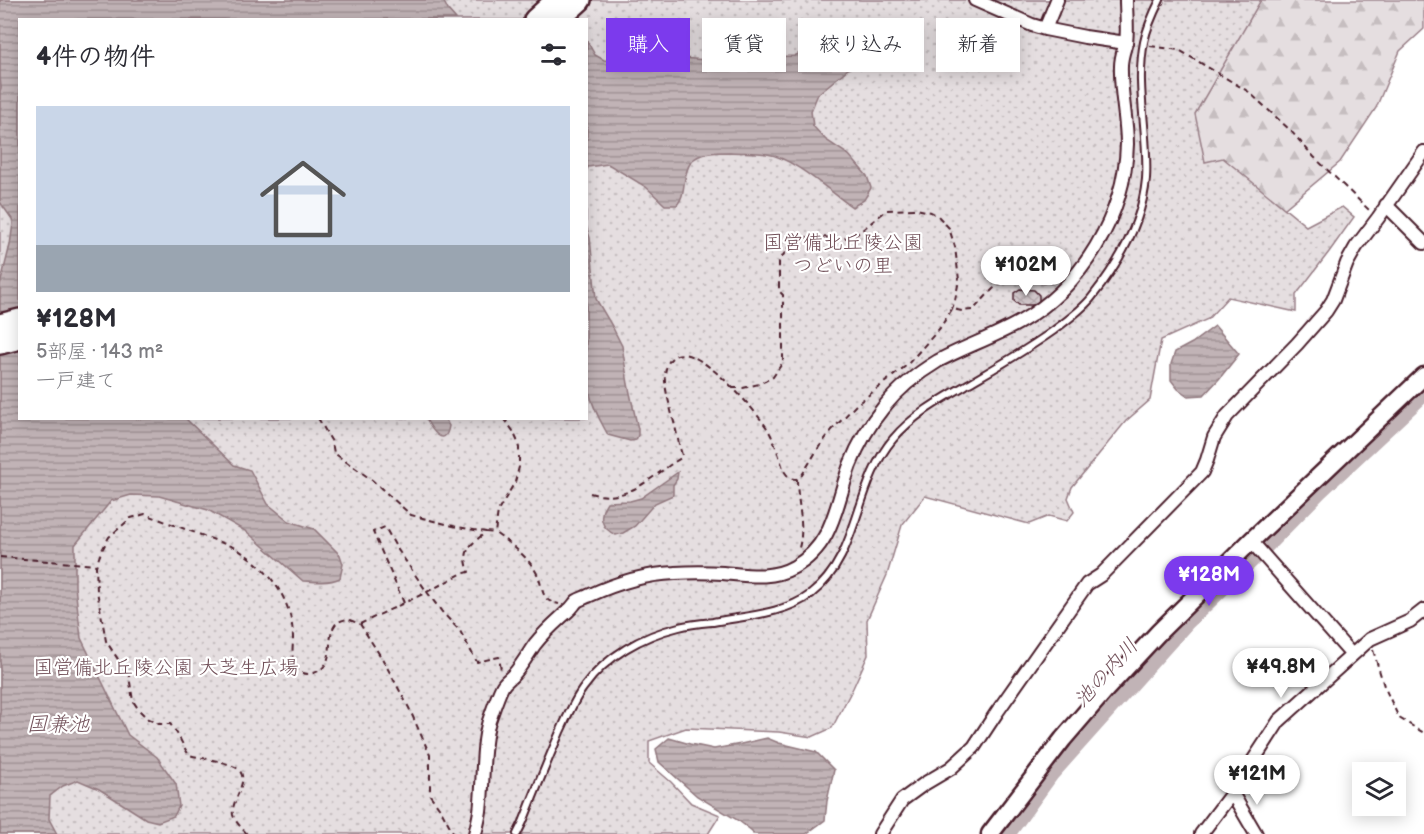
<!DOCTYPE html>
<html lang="ja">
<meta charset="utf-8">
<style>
body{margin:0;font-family:"Balsamiq Sans","Klee One",sans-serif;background:#f7f7f7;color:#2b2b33;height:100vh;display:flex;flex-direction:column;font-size:22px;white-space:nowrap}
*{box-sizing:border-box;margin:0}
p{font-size:20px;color:#7c7c81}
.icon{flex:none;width:33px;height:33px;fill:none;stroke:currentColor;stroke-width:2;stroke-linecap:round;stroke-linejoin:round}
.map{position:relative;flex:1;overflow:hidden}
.side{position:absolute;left:18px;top:18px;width:570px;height:402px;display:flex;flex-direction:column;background:#fff;border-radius:0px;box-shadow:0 3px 15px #0003}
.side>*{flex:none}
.guide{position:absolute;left:606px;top:18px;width:570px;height:54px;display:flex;gap:12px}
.buttons{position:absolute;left:1352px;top:762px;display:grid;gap:12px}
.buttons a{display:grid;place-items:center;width:54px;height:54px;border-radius:0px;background:#fff;box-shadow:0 3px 15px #0003;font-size:30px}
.price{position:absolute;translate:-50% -51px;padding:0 14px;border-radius:21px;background:#fff;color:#222;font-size:20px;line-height:39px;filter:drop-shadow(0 2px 3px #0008)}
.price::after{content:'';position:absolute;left:50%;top:36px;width:18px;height:14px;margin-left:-9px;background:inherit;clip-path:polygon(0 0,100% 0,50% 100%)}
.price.selected{background:#7c3aed;color:#fff}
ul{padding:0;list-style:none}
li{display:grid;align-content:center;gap:12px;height:318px;padding:0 18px}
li+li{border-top:2px solid #e1e1e2}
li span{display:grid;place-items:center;height:186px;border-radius:0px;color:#555}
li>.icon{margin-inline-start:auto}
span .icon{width:108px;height:108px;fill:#fffc;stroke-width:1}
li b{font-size:26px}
h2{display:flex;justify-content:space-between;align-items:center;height:72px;padding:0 18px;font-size:26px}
.pill{padding:0 21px;border-radius:0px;background:#fff;box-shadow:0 3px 15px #0003;font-size:21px;line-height:54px}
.pill.selected{background:#7c3aed;color:#fff}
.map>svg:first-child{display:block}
.forest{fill:url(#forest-firs);stroke:#987e86;stroke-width:1.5}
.park{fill:url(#park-dots);stroke:#987e86;stroke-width:1.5;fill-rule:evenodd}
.water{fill:url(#water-rules);stroke:#91787e;stroke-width:1.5}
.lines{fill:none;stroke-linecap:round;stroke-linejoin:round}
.river{stroke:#c1b3b6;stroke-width:20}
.building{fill:url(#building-cross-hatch);stroke:#4a1f2b;stroke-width:1.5}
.lane-casing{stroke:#4a1f2b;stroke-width:10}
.street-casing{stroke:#4a1f2b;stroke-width:16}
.secondary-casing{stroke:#4a1f2b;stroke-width:21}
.highway-casing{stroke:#4a1f2b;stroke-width:26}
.path{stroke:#4a1f2b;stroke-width:2;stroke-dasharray:6 4.5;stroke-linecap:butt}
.lane{stroke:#fff;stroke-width:6}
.street{stroke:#fff;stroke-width:12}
.secondary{stroke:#fff;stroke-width:16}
.highway{stroke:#fff;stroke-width:21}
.labels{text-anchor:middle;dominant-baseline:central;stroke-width:4.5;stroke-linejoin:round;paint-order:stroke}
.park-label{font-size:20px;fill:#714f58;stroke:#fff}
.water-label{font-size:21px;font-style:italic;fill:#74535c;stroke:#fff}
</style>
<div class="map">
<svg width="1424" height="834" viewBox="0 0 1424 834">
<defs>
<pattern id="forest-firs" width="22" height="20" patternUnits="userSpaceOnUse" patternTransform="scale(1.5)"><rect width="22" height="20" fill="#e5dee0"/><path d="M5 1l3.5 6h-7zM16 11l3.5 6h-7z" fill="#c6bec0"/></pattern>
<pattern id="park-dots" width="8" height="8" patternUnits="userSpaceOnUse" patternTransform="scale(1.5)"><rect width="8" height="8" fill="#e5dee0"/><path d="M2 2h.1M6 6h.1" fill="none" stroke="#c6bec0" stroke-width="1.8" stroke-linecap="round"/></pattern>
<pattern id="water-rules" width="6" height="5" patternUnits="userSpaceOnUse" patternTransform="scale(1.5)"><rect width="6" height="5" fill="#c1b3b6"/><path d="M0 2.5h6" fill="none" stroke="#9f9194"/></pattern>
<pattern id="building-cross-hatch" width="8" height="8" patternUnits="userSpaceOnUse" patternTransform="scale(1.5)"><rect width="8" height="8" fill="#d2c7cb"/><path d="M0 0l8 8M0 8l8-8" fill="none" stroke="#b6aaae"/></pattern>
</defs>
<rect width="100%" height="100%" fill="#fff"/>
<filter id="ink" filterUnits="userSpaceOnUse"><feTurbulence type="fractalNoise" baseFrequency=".0167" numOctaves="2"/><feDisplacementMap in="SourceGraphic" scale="12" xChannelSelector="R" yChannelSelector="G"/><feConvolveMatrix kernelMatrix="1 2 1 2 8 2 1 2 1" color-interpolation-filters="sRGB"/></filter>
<g filter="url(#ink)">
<path class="forest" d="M814,0H1424V29L1400,51L1376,108L1340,162L1260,229Z"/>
<path class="park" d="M0,0H1261L1195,114L1205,162L1223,158L1306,226L1342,207L1354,217L1329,252L1296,295V312L1228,297L1208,319L1161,340L1150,400L1126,421L1072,487L1068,498L1074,512L1067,521L1049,516L1029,524L925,496L902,525L887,575L867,620L868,655L853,688L832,728L812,737L779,732L686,728L649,741V763L671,782L691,803L720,815L708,834H0ZM20,20H586V418H20Z"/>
<path class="water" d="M0,0H443L448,10L456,19L20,20V418L186,419L234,465L250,470L268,504L289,521L314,529L340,555L343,564L340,578C329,583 315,582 303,581L247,532L208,510L159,496L131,495L111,501L75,545V586L81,638L128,735L157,757L176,784L179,806L174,816L158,822L146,819L99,789L78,780L63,786L50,796L49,819L57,834H0V285L10,245L13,223L12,219L0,202V91L1,88L0,76Z
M856,32L867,37L872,49L818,94L811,111L813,126L826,140L849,155L867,176L871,188L864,200L852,207C829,191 794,158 767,154C755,152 742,153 730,152C717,152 699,152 691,162C681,176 687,194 677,205H665L646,187L608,164L588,167L587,170V41L595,55L604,60L626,62L650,61L659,56L729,62L748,61L764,57L794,56L816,46Z
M586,225L590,238L596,299L612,326L622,346L628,384L638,429V435L636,440L630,441L608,435C601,422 593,409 590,394C589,384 591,373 586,364Z
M1215,326L1239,354L1219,379L1204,395L1188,396L1178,389L1171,380V364L1175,352L1192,343Z
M426,419H445L449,426C445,450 431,429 426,419Z
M678,472L677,479L673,485V495L655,503L635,526L623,533L616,535C600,528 598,516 607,502L630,501L641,498Z
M669,738L690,744L714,749L741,744L767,738L779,743L816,752L834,770L827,801L825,820L806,834H753L752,831L739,821L697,796L659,762L656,749Z"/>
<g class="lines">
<path class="river" d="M1263,546L1318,490L1424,391
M1005,834L1050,772L1185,621L1255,554"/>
</g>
<path class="building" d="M1020,289L1034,290L1039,295V302L1033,305H1019L1014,301V293Z"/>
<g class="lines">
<defs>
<path id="lane" d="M517,834L523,822C535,792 547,762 560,732C567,717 574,700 584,687C606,656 642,636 679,627C690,624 702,623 713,622C744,616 785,614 811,594C860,556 854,485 893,439C912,416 940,400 966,385C995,368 1025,351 1053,331C1066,321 1082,310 1092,297C1119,263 1142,224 1146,179C1149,134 1135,88 1144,42C1147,27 1153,14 1160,0"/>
<path id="street" d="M975,0L1032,25L1045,29L1085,37L1126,43
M1045,29L1057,0
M1386,205L1424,243
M1251,541L1352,655
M1232,793L1256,834
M475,834C477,826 479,818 480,811C484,781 481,749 489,721C493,710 497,697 502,687C505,681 510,679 514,674C522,665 528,654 535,644C546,630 556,622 569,610C572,608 574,604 577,601C580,599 584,598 588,596C614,584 645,574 675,573C691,572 707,572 723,573C747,575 771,580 794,567C834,545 836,503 850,465C858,445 869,425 883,408C898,389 918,373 938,361C964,347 994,337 1020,322C1082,287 1125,215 1127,144C1127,118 1120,92 1121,66C1121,57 1124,50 1126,42C1128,29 1126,14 1126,0
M880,834L902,800L924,784L951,768L974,747L997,712L1087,584L1101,575L1202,472L1207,460L1214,437L1227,416L1297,344L1326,311L1333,300L1347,263L1356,247L1378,218L1424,152
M1201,834L1232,793L1279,721L1370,639L1410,621L1424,610"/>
<path id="secondary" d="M990,834L1063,739L1107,688L1159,632L1251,541L1424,376"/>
<path id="highway" d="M535,20L557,0
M558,20L580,0
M0,325L20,320
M0,343L20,338"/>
</defs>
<use href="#lane" class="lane-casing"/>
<use href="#street" class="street-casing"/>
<use href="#secondary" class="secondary-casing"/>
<use href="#highway" class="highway-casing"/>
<path class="path" d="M1150,46L1179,50L1249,92L1290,130L1314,157L1369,210
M732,388H743L759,384L773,377L783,362V295L779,291V262L794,238L815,237L852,238L887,210L916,209L931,212L938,216L949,228L955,247L959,280L955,300L952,309
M318,418L332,442L334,453L372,480L411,515L457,527L486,532
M504,418L513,431L517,440L519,448V467L515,482L498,511L495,533C512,545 530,558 538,576C541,583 542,593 546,598C549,602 554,603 559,604
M797,479C797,503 806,528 798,551
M590,493C628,505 652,475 681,458L682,455C678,442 676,428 672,415C669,401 664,388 665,374C666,366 669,358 677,355C700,346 755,410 767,428C775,441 779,457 784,471C788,477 790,479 797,479L802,475L819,447L832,430L856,405L907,365L940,328L952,309L962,311L973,310C980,303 986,296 993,289C1010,273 1032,283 1052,283
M0,557L96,565
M404,603L373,532L385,527L396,547L427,592L461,574L469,572C461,549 471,545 486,532L495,533
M360,624L427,592L442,612L460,631L477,662L499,657L501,670
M1373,650L1384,686L1399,718L1424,733
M247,834C243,829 235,822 233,815C230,799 254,778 235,767C221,760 204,759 189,755C182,745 179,734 170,724H159L148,719L139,710L133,701L129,676L106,641L97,591L96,566L101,552L109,537L131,518L145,514L233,547C267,566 293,598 293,639C293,647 291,658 295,666C302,679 319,674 325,665C333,653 327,636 335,625C338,621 343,620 347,619L360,624L383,660L409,708L430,755V795L441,810L454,834"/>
<use href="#lane" class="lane"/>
<use href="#street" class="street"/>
<use href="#secondary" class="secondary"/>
<use href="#highway" class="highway"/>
</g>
</g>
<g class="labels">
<g class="park-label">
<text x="843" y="243">国営備北丘陵公園<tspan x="843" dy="23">つどいの里</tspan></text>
<text x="166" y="668">国営備北丘陵公園 大芝生広場</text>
</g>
<g class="water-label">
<text transform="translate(1106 673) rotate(-48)">池の内川</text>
<text x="58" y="724">国兼池</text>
</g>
</g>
</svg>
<div class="buttons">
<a><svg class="icon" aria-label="layers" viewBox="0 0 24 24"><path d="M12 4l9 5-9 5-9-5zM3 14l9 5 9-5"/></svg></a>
</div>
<b class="price" style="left:1026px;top:297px">¥102M</b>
<b class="price selected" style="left:1209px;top:607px">¥128M</b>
<b class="price" style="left:1281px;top:699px">¥49.8M</b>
<b class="price" style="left:1257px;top:806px">¥121M</b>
<div class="guide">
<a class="pill selected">購入</a>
<a class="pill">賃貸</a>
<a class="pill">絞り込み</a>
<a class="pill">新着</a>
</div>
<section class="side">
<h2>4件の物件<svg class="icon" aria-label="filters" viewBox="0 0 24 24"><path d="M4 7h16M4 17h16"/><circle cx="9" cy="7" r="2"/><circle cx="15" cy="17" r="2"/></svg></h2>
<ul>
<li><span style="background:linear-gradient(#c9d6e8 75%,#9aa5b1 0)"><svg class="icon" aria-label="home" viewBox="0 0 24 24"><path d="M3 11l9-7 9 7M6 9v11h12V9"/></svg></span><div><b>¥128M</b><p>5部屋 · 143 m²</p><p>一戸建て</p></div></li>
</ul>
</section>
</div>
